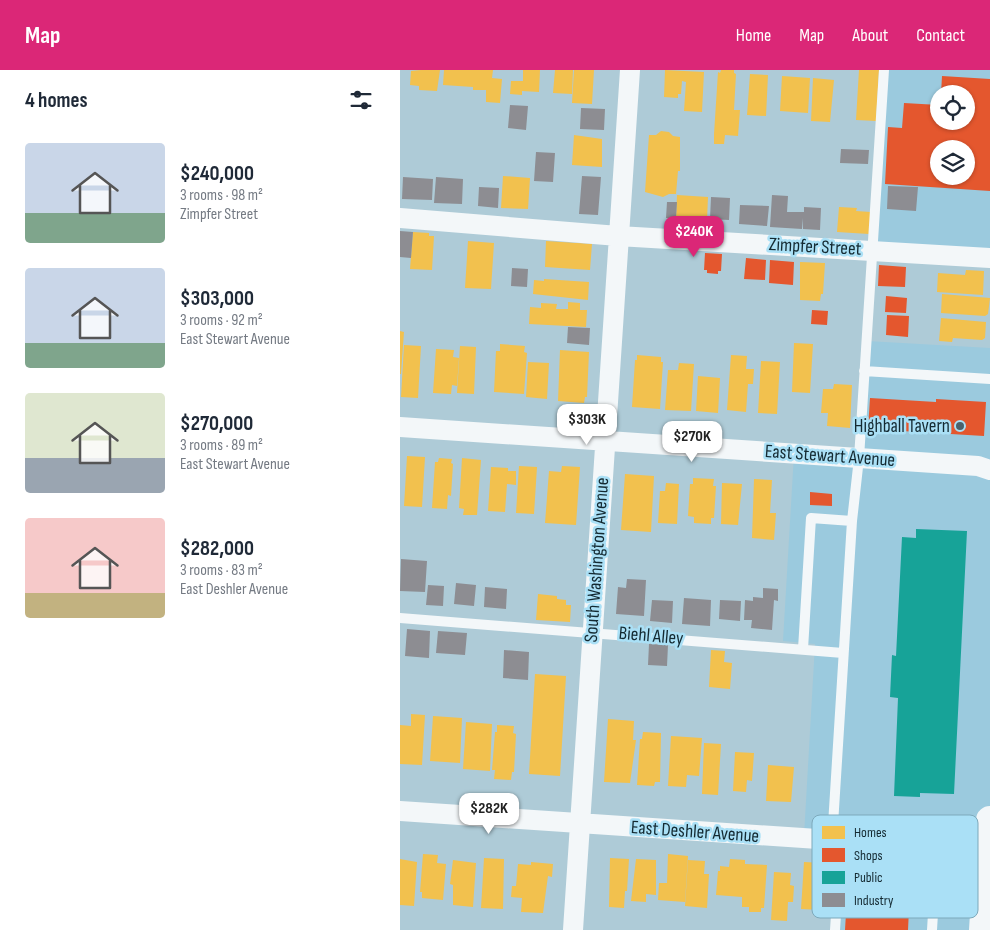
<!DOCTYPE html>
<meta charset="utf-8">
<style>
body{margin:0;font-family:"Sofia Sans Condensed",sans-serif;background:#f2f2f3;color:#1f2937;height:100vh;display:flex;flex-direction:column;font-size:19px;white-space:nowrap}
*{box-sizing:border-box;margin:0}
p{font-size:16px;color:#747a83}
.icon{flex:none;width:28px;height:28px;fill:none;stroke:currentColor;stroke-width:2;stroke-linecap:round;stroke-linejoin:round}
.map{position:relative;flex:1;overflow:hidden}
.side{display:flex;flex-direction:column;background:#fff;width:400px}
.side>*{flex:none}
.buttons{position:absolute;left:530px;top:15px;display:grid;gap:10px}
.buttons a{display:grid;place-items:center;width:45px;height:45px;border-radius:50%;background:#fff;box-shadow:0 1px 4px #0004;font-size:25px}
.price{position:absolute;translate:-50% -42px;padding:0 11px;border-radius:10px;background:#fff;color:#222;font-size:16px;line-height:32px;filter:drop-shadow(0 1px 2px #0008)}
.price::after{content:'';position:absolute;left:50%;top:30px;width:15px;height:11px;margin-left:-8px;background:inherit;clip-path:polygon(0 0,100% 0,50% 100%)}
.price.current{background:#db2777;color:#fff}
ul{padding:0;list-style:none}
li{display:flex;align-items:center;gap:15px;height:125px;padding:0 25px}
li span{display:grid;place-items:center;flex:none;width:140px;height:100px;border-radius:5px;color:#555}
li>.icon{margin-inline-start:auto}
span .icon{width:60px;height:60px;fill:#fffc;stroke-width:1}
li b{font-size:21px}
h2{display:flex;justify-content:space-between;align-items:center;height:60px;padding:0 25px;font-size:21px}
header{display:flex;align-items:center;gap:30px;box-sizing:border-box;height:70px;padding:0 25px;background:#db2777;color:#fff}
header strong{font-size:24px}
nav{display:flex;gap:28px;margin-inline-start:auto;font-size:18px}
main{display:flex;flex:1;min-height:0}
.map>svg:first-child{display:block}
.built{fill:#9bcade;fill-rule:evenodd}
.homes{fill:#f2c14e}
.shops{fill:#e4572e;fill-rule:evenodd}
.public{fill:#17a398}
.industry{fill:#8d8d92}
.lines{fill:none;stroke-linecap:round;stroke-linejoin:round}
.lane{stroke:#f3f7f9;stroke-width:10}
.street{stroke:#f3f7f9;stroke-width:20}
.primary{stroke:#f3f7f9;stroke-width:28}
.poi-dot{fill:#4a626c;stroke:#aae0f6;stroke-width:2}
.labels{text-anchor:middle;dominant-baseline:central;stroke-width:5;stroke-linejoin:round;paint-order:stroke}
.street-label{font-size:19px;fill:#142a32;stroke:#aae0f6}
.poi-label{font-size:19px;fill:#142a32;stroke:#aae0f6;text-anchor:end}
.key{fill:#aae0f6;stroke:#7da9bb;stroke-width:1}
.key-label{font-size:14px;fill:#142a32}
</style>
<header>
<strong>Map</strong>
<nav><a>Home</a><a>Map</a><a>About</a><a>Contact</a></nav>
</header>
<main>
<section class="side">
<h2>4 homes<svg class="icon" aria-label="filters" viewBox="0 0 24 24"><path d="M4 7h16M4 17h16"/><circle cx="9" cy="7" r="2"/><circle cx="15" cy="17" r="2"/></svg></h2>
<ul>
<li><span style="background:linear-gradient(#c9d6e8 70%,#7fa58c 0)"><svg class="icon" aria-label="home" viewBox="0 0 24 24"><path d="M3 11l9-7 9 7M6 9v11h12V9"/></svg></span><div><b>$240,000</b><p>3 rooms · 98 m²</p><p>Zimpfer Street</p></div></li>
<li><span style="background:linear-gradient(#c9d6e8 75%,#7fa58c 0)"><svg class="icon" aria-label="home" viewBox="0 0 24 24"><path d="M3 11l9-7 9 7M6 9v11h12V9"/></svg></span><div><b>$303,000</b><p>3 rooms · 92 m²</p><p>East Stewart Avenue</p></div></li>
<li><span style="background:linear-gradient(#dfe7d0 65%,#9aa5b1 0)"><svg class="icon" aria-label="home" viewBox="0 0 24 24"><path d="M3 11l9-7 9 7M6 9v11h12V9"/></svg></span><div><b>$270,000</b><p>3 rooms · 89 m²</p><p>East Stewart Avenue</p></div></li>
<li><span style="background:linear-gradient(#f6c9c9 75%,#c2b280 0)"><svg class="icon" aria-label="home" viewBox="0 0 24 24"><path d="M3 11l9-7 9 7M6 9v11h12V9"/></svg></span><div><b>$282,000</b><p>3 rooms · 83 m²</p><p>East Deshler Avenue</p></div></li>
</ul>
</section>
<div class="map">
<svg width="590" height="860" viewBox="0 0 590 860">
<rect width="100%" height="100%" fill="#aecbd7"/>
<path class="built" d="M487,0H590V186L476,176ZM539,24H566V51H539ZM539,79H566V106H539Z
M467,271L590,278V745L583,860H437L442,769L404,766L415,574L383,571L394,384L459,388Z"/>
<path class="homes" d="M21,0H40L37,21L19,20V16L10,15L11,1Z
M44,0H93L92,8L102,9L100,33L86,32V20H73V17L43,15Z
M123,0H140L139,22L122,21V25L110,24L111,11H123Z
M155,0H173L172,24L153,23Z
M174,0H194L192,34L172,33Z
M265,0L304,2L302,42L284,41L286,12L282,11L281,24H278V28L264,27Z
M321,0H334V3L336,4L334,40H340L338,66L325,65L324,74H314V64L318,2L320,3Z
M459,0H479L476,51L456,50Z
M350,4L368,5L366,46L347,45Z
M382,6L410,8L408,43L380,41Z
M413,8L434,10L430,52L411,51Z
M261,61L269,62L273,66L280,67V101H278L276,124H269L263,127L245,122L249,65H256Z
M174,65L202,69V97L172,95Z
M103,106L130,108L128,139L101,138Z
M277,125L308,127L307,150L276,148Z
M439,137L457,138L456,141L471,142L469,164L437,162Z
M13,162L29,163V166H34L32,200L10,199Z
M68,171L94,173L91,219L65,218Z
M146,171L192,174L190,200L145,197Z
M400,192L425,193L423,224H421L420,231L400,230Z
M566,200L584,201L583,225L537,222L538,203L565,205Z
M144,209L189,212L188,230L133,224L134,210L144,211Z
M542,224L590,228L588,244L585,246L541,243Z
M168,232L180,233V240H187L186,257L129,254L130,237L141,238V233L157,234L156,239H168Z
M541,248L586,252L585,268L582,270L553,268L552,272L539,271Z
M0,261L4,262L1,304H0Z
M394,273L413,274L410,323L392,322Z
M100,274L125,276L124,282L127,283L124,324L94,322L96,281H100Z
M4,275L21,276L18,328L1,327Z
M60,276L76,277L74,324L57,323Z
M36,279L54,280L53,287L59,288L57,316L52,315L51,324L33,323Z
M160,280L189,282L187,327H185L184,333L158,331Z
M237,285L261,287V292H263L260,339L232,337L235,290H237Z
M331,285L347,286L346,299H354L353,314H348L346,342L327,340Z
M361,291L380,292L377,344L358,343Z
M128,292L149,293L147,329L126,327Z
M279,293L294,294L291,341L265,340L268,300H278Z
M298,306L320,308L318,343L296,341Z
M434,314L452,315L450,358L427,356L428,343H421L423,319H433Z
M7,386L25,387L22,437L4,436Z
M39,388L52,389L51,393L53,394L51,426L48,425L47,439L32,438L35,392H38Z
M62,388L81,390L77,445H63L64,439L59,438Z
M119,396L137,397L134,444L116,443Z
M162,396L180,397L176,455L145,453L149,401L161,402Z
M91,397L108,398V401H116V415L107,414L105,442L88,441Z
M225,404L254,406L251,462L221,460Z
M293,408L314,409L313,416H316L314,448H311V454L294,453V447L288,446L290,414H293Z
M354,409L372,410L370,443H376L374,470L352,468Z
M266,413L279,414L277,454L258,453L260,421H265Z
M322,413L342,414L338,455L321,454Z
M138,524L157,526V529L166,530V535H171L170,552L136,550Z
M311,580L325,581L324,592L332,593L330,619L309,617Z
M135,604L166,606L160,706L129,704Z
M11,644L25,645L22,695L0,694V655L11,656Z
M33,646L62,648L60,693L30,691Z
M208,649L234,651L233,670H236L230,713L204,712Z
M66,652L92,654L90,701L63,699Z
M97,655L114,656L113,663L116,664L114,702H112L111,710L94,709L95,700H92L95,662H97Z
M243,662L261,663L260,712H255L254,716L237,715L240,669H242Z
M271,666L302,668L299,706L287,705L286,717L268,716Z
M304,673L321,674L318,725L302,724Z
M335,682L354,683L352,711L347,710L346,722L333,721Z
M368,695L394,697L391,732L366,731Z
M23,784L38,785L37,793L46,794L43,830L22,828V822H20Z
M268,784L288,786L285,832L258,830L259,813H267Z
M84,788L104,789L103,839L81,838Z
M210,788L229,789L227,821H225L224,838L209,837Z
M0,789L17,792L14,836L0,835Z
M236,789L256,790V825L246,824V832L231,831Z
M330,789L345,790V794L367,795L364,838H361V842H349V837H342V827L316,825L318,801H320V796L329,797Z
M53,790L76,793L73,837L53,835V815L50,814Z
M288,790L305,791L304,804H309L307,838L285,836Z
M131,792L153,794L152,807L148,806L143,843L121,842L122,828L111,827L112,816H116L118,794L131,795Z
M404,792L423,793L422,806H429L428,819H421L420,840L401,839Z
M374,802L391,803L390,815L394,816L393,832H388L387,851L371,850Z"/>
<path class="shops" d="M542,6L590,9V121L485,114L488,57L502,58L504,33L539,35V51H566V24H541ZM539,79H566V106H539Z
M305,183L322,184L321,201H318V204L307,203V200H304Z
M346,188L366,190L365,210L344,209Z
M370,190L394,192L393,215L369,213Z
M479,195L506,197L505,217L478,216Z
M486,226L507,228L506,243L485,242Z
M412,240L428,241L427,255L411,254Z
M487,245L509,246L508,267L486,265Z
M470,328L536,332V329L586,332L584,366L468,359Z
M410,422L432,424V436L410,435Z
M448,810L505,813L504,817L510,818L508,860H445Z"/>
<path class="public" d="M516,459L567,461L554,724L520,723V727L494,726L498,628L490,627L492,585L496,586L502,467L516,468Z"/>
<path class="industry" d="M110,35L128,36L126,60L108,58Z
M181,38L205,39L204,60L180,59Z
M441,79L469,80L468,94L440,93Z
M136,82L155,83L153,112L134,111Z
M182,106L201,107L198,145L179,144Z
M3,107L33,109L32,130L2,129Z
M36,107L63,109L62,134L34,133Z
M488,116L518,117L516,141L487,139Z
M79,117L99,118L98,138L78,136Z
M372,125L388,126L387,142H404V137L421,138L420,160L403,159V148L402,159L370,157Z
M311,127L330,128L329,150L310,149Z
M267,132H277L276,148H266Z
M340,135L369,136L367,156L339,154Z
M0,161L13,162L11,188L0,187Z
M112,198L128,199L127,217L111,216Z
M168,257L190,258L189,275L167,273Z
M1,489L27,491L25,522L0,521Z
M227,509L246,510L244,546L216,544L218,517L226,518Z
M56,513L76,515L74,536L54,534Z
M28,515L44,516L43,536L26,535Z
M85,517L107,519L106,539L84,537Z
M363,518L378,519V531L374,530L372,560L351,558L352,550H344L345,530L353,531V527L363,528Z
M284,528L311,530L310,556L282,554Z
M252,530L273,531L272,553L250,551Z
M320,530L341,531L340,551L319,549Z
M7,559L30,561L29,588L5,586Z
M38,561L67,563L65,585L36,583Z
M249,574L268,575L267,596L248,595Z
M104,580L129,582L128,610L103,608Z"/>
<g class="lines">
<path class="lane" d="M464,301L590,309
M0,548L443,583
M403,579L411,448L452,451
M432,771L452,451L459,388L484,0
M435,860L441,771
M532,860L537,777"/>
<path class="street" d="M0,148L218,166L590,188
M0,357L578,396L590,400
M0,741L537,777L590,783
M173,860L230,0"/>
<path class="primary" d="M583,860L590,750"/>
</g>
<circle class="poi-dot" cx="560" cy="356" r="5"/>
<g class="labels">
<g class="street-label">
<text transform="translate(415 177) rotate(3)">Zimpfer Street</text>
<text transform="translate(430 386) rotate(4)">East Stewart Avenue</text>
<text transform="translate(197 490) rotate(-86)">South Washington Avenue</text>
<text transform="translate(251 566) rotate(5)">Biehl Alley</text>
<text transform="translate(295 762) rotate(4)">East Deshler Avenue</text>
</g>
<g class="poi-label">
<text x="550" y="356">Highball Tavern</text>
</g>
</g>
<rect x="412" y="745" width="166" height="103" rx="8" class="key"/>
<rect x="422" y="756" width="23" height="13" fill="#f2c14e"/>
<rect x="422" y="778" width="23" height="14" fill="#e4572e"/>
<rect x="422" y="801" width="23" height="13" fill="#17a398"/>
<rect x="422" y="823" width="23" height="14" fill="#8d8d92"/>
<g class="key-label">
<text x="454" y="767">Homes</text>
<text x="454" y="790">Shops</text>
<text x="454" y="812">Public</text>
<text x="454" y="835">Industry</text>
</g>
</svg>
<div class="buttons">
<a><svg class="icon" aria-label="locate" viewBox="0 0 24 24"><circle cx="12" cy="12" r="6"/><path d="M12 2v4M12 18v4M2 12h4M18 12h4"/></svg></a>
<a><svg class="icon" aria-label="layers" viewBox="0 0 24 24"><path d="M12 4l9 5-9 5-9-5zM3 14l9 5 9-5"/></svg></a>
</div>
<b class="price current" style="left:294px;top:188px">$240K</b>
<b class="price" style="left:187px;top:376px">$303K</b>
<b class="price" style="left:292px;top:393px">$270K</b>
<b class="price" style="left:89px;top:765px">$282K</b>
</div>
</main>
